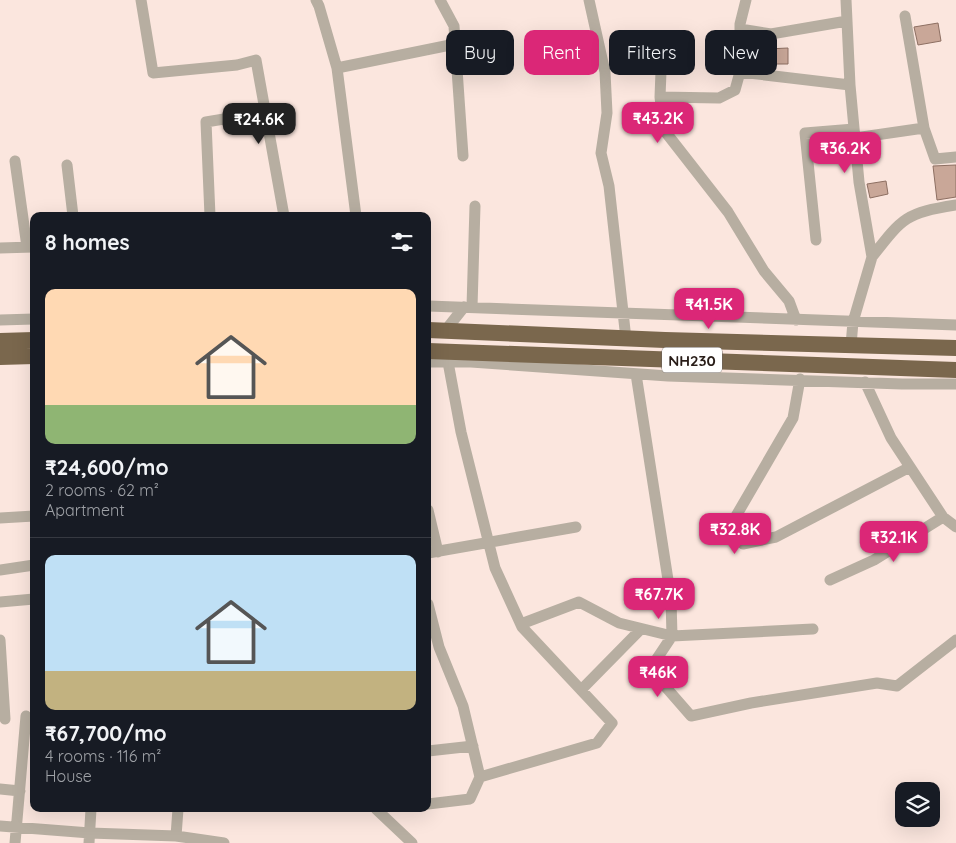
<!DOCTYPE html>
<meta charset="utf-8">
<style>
body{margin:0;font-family:Quicksand,sans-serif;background:#20242c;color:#f1f3f6;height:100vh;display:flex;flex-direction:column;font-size:19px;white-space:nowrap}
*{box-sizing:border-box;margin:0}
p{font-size:16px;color:#9ea1a6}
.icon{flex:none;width:28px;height:28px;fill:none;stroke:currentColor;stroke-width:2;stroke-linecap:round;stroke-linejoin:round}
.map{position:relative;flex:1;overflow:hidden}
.sheet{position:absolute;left:30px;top:212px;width:401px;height:600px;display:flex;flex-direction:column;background:#171b24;border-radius:10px;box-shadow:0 5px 20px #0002}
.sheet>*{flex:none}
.hud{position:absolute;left:446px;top:30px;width:434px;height:45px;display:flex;gap:10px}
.buttons{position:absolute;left:895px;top:782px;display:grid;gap:10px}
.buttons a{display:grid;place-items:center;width:45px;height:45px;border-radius:10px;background:#171b24;box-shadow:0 5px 20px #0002;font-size:25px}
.price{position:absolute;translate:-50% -42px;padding:0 11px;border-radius:10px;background:#db2777;color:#fff;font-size:16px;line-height:32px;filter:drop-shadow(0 1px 2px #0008)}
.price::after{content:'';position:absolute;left:50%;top:30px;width:15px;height:11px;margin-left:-8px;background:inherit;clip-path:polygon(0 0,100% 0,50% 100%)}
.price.active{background:#222;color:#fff}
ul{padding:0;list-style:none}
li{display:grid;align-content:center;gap:10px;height:265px;padding:0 15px}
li+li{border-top:1px solid #363941}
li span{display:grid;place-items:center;height:155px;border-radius:10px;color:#555}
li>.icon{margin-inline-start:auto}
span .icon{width:90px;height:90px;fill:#fffc;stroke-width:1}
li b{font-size:21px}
h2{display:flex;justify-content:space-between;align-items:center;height:60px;padding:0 15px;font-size:21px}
.chip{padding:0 18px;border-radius:10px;background:#171b24;box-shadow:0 5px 20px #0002;font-size:18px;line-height:45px}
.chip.active{background:#db2777;color:#fff}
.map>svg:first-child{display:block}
.building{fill:#c9a798;stroke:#8d6f62}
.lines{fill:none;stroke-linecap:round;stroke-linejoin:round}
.minor{stroke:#b7aea1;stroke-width:11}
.highway{stroke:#7a674d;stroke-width:16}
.labels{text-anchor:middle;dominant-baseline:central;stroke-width:4;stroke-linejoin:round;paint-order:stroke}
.shield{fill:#fff;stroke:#69615d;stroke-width:1}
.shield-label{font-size:15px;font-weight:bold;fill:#291d18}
</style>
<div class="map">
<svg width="956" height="843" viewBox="0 0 956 843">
<rect width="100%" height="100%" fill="#fbe6de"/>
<path class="building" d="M938,23L941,41L918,45L914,27Z
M788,48V64H767V49Z
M956,165V197L937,200L933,166Z
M886,181L888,194L870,198L867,184Z"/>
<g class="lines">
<path class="minor" d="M141,0L153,73L237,65L256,60L284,216
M316,0L319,6L337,68L356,216
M440,0L454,26L463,156
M589,0L605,72L607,113L601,153L609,186L626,339
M746,0L740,24V72L735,90L719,98L660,97L664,130L728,212L764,271L789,301L796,320
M846,0L850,85L859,182L872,257L853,322L851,345
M905,16L924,128
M740,29L771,34L847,21
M337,68L455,44
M740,72L850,85
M660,97L662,46
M855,138L924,128L935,159L956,157
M15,161L27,247
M67,165L73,216
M210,216L206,122L266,112
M816,240L805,133L854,129
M0,248L33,247
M872,257C903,217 906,213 956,205
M428,306L956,325
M472,307L475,206
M0,320L34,319
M445,331L464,307
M428,362H471L668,376L902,384H956
M448,362L461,432L495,568L522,627L612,723L597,743L480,777
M636,374L671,599L672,636L650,669L691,716L751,703L877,683L897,686L956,640
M800,379L793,418L736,516L733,531L743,544L776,537L910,467
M865,382L891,438L943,517L956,527
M428,510L438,552
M0,518L34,516
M428,553L576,527
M0,570L34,565
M830,580L874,560L943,517
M0,602L34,599
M428,604L439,647L463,706L480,777L470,799L428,804
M521,624L579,602L619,623L672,636L813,629
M0,640L5,719
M581,690L641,629
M428,751L473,746
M0,789L20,791
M376,809L412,843
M0,826L90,833L176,836L224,843
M176,836L178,809
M15,843L26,716
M89,843L91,809"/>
<path class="highway" d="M428,330L665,340L956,348
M0,341L34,340
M428,351L956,370
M0,357L34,356"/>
</g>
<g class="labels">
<rect class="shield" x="662" y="347.5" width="60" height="25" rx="4"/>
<g class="shield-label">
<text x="692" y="360">NH230</text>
</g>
</g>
</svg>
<div class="buttons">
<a><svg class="icon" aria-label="layers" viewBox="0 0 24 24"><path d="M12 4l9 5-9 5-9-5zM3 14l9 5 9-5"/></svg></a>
</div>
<b class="price" style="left:658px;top:144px">₹43.2K</b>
<b class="price active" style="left:259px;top:145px">₹24.6K</b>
<b class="price" style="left:845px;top:174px">₹36.2K</b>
<b class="price" style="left:709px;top:330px">₹41.5K</b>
<b class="price" style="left:735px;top:555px">₹32.8K</b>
<b class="price" style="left:894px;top:563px">₹32.1K</b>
<b class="price" style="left:659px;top:620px">₹67.7K</b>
<b class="price" style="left:658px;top:698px">₹46K</b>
<div class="hud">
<a class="chip">Buy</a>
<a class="chip active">Rent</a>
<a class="chip">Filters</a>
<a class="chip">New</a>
</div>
<section class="sheet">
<h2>8 homes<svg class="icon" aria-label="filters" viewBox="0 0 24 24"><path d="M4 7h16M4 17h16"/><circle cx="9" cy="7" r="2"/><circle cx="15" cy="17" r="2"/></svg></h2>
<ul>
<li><span style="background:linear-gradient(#ffd9b3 75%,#8fb573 0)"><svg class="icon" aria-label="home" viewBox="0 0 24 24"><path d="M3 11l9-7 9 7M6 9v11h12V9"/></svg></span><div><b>₹24,600/mo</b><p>2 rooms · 62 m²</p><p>Apartment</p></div></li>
<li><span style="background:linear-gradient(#bfe0f5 75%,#c2b280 0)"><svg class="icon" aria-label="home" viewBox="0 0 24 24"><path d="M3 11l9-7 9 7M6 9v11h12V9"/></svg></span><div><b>₹67,700/mo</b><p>4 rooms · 116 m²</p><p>House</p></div></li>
</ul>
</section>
</div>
